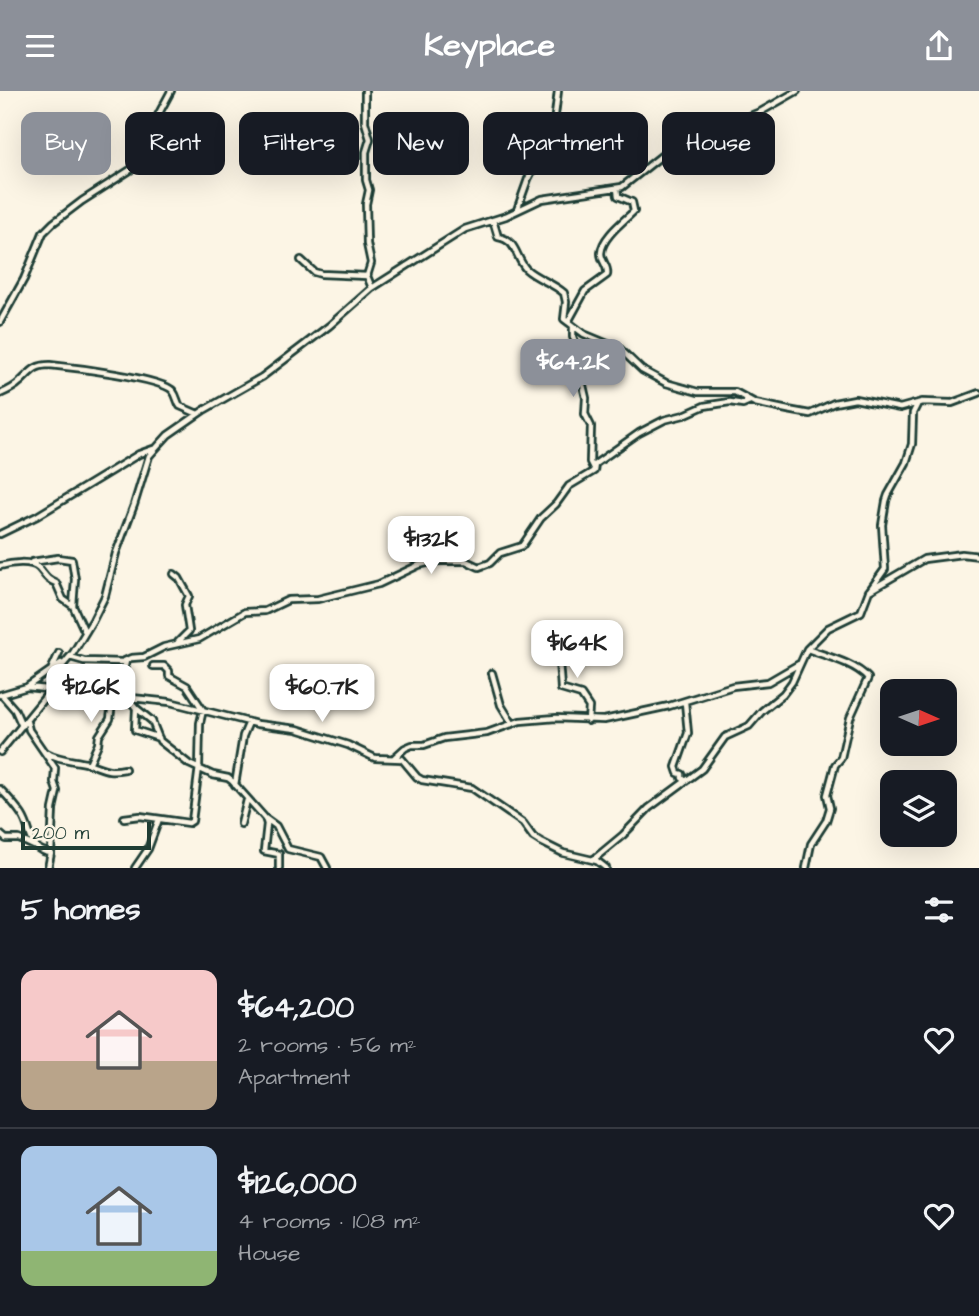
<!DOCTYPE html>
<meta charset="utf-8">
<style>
body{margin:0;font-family:"Architects Daughter",sans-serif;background:#20242c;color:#f1f3f6;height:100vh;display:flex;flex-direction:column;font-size:26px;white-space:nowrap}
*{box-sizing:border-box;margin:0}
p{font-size:23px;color:#9ea1a6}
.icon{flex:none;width:38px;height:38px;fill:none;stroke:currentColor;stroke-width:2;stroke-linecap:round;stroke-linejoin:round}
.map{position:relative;height:777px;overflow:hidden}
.panel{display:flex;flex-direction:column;background:#171b24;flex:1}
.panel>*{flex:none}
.banner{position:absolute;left:21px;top:21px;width:938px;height:63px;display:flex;gap:14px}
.needle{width:46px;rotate:93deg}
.controls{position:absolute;left:880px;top:588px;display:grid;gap:14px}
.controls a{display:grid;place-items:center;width:77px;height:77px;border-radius:14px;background:#171b24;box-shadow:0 7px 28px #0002;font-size:35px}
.scale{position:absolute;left:21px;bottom:18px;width:130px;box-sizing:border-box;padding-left:7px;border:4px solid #1f3d34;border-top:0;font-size:19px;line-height:24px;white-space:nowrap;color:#1f3d34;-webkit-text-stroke:5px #fcf5e5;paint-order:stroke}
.price{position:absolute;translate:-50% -60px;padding:0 16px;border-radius:14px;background:#fff;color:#222;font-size:23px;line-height:46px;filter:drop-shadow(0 2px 4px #0008)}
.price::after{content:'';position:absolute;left:50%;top:42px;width:21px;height:16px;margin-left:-10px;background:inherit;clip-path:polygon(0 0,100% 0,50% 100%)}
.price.active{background:#8c9099;color:#fff}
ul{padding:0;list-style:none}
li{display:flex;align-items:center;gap:21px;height:175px;padding:0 21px}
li+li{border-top:2px solid #363941}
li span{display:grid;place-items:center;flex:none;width:196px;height:140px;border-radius:14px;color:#555}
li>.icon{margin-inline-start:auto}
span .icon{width:84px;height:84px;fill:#fffc;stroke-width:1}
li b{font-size:30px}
h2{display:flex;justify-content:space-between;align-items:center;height:84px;padding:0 21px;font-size:30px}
.pill{padding:0 24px;border-radius:14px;background:#171b24;box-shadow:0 7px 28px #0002;font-size:24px;line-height:63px}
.pill.active{background:#8c9099;color:#fff}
header{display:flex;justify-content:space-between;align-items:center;height:91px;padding:0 21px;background:#8c9099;color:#fff;font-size:32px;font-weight:700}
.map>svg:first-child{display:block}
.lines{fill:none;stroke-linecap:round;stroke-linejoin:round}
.minor-casing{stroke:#1f3d34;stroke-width:10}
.minor{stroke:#fcf5e5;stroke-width:4.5}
</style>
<header><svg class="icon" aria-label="menu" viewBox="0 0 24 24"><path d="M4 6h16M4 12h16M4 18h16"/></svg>Keyplace<svg class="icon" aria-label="share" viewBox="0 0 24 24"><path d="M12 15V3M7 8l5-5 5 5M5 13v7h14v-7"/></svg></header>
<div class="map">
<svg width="979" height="777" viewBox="0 0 979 777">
<rect width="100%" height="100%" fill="#fcf5e5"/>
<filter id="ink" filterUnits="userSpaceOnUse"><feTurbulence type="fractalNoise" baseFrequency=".0143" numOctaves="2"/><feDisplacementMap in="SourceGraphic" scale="14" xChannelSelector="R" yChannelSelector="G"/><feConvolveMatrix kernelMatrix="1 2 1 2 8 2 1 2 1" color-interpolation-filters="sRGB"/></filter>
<g filter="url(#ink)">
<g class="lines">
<defs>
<path id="minor" d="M365,0V31L370,48L366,61V89L369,99L366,113L367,153L371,172L367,185L372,197
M517,119L528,88L553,40L558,0
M493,129L498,146C517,149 515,166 526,178C537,188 553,192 564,202L566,211L564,228L584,243L620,258L642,279L666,292L698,301H735L755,312L788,319L810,323L834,312L855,308L900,317L922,311L952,312L979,302
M301,169L314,181L321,183L367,185
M0,231L24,188L43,142L53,132L82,110L152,65L157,54V26L171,0
M568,231L585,200L607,184C609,175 601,171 601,162C602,146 624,130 634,120L632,111L618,105L617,97
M573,236V246L581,264L580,281L586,307L585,323L591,335L590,371L593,377
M0,303C7,300 15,296 20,291C31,281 34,274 50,274C70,276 163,287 173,300C177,305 177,311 180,315L198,323
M0,443L37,425L139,363L153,358
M32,471L58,467L72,469L75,488L73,515
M0,475C11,472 31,469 39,477C46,485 46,488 56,492L63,508L73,515L85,541
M174,483L179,487L189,505L185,514L189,540L178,551
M870,499L885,478L882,434L886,410L888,404L906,372L912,353L913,322L918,312
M563,535C556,555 560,578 561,598L581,604L589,616L588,630
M70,566L84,570L122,571L131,567L144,566L164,556L199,548L245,521L265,520L288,509L318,508L379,493L419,474L436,470H466L479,476L490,472L500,462L522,455L541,427L556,413L569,395L594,380L595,373L639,342L664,329L684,324L704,315L730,311L743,313L750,310
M52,577L59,562
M492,582L501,614L512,632
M28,595L61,572
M0,604L27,596L170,611L257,633L297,638L348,654L375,667L402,668L417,686L422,689L472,697L523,732L533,746L541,751L563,762L597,770L606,777
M2,604L15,619L22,635
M114,604L122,589L126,570
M128,607L136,617L152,630L160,650L189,673L213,684L228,687L232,690L265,727L267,733L264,760L279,763V777
M685,611L688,642L676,676L678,682L682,683V687L686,690
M136,618L135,639L159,647
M27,631L29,639L55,677L54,691L57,700L53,718L51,762
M0,661L50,600L57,581L73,562L93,529L105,505L116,462L134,414L149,365L168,344L204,319L262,286L329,235L372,197L465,138L506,125L542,108L622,96L670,58L762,20L797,0
M47,662C59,669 72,669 86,672C103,676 104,682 125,678
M395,666L405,657L412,654H424L444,647L487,642L520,630L556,627L604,629L669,615L733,595L768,591L799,573
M89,673L98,653L99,645L110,628L113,604
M235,694L243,645L249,631
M0,698C8,706 16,715 22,724C33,741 27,759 51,762L48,777
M124,727L140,725L189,732L192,730L199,676L200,632L203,619L187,595L169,585V580L164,575H153
M265,727L276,735L288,758L321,766L327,777
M241,733L247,709
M0,743L6,748H19L34,755
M596,769L594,768L623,744L649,717L702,678L725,646L749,635L762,620L783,603L792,591L807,558L828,537L861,521L869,500L924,468L962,463L979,465
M135,777L148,758L159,728
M806,777L811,753L826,730L830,717L827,704L835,674L841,667L850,627L868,587C855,572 826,565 807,558"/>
</defs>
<use href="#minor" class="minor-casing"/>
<use href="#minor" class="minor"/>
</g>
</g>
</svg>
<div class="controls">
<a><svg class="needle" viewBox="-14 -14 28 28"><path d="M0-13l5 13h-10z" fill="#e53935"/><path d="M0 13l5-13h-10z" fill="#9ea1a6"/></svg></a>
<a><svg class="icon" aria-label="layers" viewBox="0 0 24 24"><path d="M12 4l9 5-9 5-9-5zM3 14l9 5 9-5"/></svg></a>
</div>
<div class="scale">200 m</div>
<b class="price active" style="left:573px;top:308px">$64.2K</b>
<b class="price" style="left:431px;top:485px">$132K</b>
<b class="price" style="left:577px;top:589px">$164K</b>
<b class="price" style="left:91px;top:633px">$126K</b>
<b class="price" style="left:322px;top:633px">$60.7K</b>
<div class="banner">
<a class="pill active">Buy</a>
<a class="pill">Rent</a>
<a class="pill">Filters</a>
<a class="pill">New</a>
<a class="pill">Apartment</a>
<a class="pill">House</a>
</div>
</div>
<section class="panel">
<h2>5 homes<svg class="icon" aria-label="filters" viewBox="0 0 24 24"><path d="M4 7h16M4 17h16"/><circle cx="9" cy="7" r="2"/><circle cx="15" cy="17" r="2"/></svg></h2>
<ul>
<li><span style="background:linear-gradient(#f6c9c9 65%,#b9a48a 0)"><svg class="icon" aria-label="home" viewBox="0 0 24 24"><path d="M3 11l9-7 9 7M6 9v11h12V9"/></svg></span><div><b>$64,200</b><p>2 rooms · 56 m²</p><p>Apartment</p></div><svg class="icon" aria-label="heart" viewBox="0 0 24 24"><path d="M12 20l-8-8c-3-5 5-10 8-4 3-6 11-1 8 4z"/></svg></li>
<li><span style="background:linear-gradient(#a9c7e8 75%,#8fb573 0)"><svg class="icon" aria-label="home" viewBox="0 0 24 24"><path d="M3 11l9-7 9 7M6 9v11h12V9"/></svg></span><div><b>$126,000</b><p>4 rooms · 108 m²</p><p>House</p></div><svg class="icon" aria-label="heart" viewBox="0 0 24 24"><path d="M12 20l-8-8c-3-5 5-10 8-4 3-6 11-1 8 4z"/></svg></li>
</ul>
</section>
